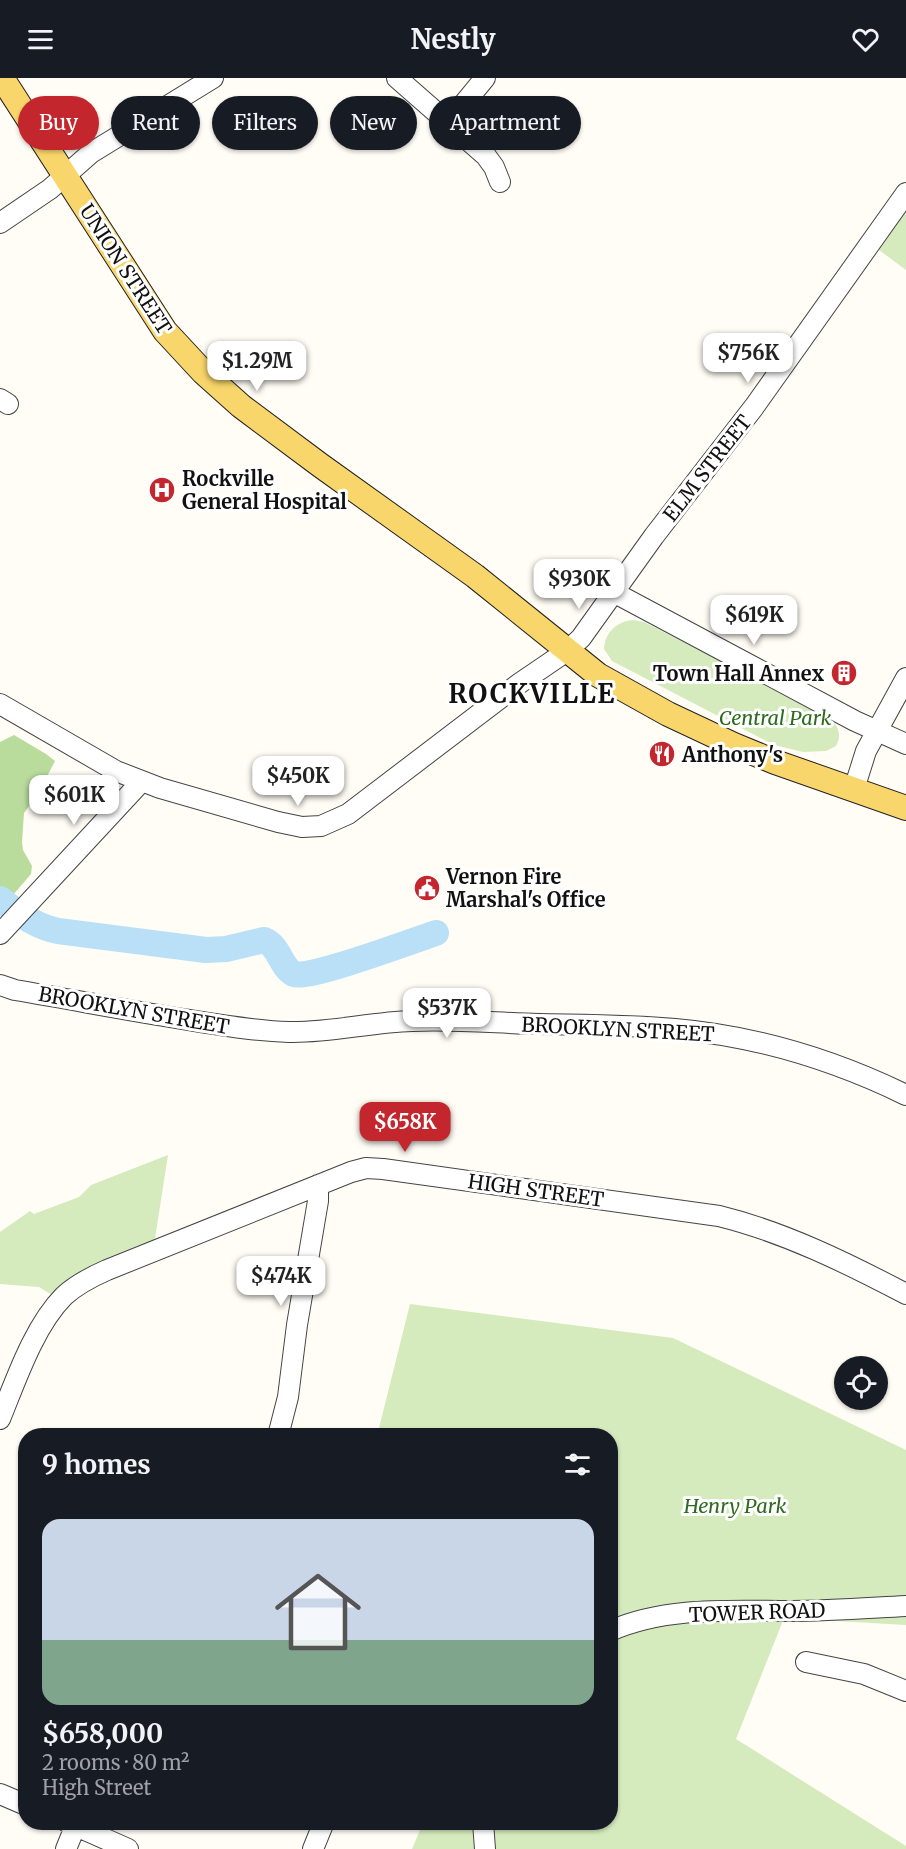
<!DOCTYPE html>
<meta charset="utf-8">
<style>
body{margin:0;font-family:Merriweather,serif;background:#20242c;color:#f1f3f6;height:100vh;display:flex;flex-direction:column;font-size:22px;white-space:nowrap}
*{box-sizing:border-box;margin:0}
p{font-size:20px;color:#9ea1a6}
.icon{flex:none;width:33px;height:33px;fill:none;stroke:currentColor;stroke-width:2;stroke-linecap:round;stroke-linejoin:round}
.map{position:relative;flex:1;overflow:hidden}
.side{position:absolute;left:18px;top:1350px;width:600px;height:402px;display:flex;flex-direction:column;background:#171b24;border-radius:24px;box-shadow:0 2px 4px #0004}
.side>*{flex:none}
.top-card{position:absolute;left:18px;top:18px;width:600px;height:54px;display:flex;gap:12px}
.controls{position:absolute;left:834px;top:1278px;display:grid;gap:12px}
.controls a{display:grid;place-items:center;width:54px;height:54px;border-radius:50%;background:#171b24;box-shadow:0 2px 4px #0004;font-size:30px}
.price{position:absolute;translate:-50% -51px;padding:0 14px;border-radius:12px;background:#fff;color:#222;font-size:20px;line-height:39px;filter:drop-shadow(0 2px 3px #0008)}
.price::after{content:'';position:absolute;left:50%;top:36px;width:18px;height:14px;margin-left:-9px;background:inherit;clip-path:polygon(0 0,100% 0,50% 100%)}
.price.active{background:#c4262e;color:#fff}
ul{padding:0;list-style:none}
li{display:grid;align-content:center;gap:12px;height:318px;padding:0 24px}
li+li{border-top:2px solid #363941}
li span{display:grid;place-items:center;height:186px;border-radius:18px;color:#555}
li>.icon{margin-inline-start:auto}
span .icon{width:108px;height:108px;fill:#fffc;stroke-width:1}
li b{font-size:26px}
h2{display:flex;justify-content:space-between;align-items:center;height:72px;padding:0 24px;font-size:26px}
.tag{padding:0 21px;border-radius:27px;background:#171b24;box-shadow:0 2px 4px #0004;font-size:21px;line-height:54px}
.tag.active{background:#c4262e;color:#fff}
header{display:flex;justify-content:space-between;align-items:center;height:78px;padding:0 24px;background:#171b24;font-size:27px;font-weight:700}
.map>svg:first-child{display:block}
.green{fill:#d5ebbd}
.forest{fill:#b9dc9c}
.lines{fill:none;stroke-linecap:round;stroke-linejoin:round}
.river{stroke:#b9e0f7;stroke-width:26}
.minor-casing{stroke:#444;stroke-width:22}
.major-casing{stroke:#222;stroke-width:26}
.minor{stroke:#fff;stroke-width:20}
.major{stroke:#f9d66b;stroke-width:24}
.labels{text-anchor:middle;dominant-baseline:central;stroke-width:6;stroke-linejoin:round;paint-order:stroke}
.street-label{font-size:20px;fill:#111;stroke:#fff}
.poi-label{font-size:20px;font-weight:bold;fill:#111;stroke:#fff;text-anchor:start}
.park-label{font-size:20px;font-style:italic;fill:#2f6b1f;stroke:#fff}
.district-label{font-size:26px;font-weight:bold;letter-spacing:1.5px;fill:#111;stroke:#fff}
</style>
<header><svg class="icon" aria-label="menu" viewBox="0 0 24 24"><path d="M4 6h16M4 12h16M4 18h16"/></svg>Nestly<svg class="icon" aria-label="heart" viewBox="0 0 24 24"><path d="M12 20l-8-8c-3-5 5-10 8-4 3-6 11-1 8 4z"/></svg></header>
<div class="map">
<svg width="906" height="1771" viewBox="0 0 906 1771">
<rect width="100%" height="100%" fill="#fffdf5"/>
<path class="green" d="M906,133V192L879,172Z
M634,542L644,544L823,635C835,643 844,654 836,668L826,673L803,674L774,667L612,583L604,571C605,554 617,543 634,542Z
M168,1077L154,1167H139L107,1180L73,1200L52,1217L39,1209L0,1206V1154L30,1133L34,1136L79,1119L91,1107Z
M410,1226L673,1260L906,1372V1547L784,1540L736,1661L906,1768V1771H412L423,1745L610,1744V1358H377Z"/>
<path class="forest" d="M14,657L46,676L55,683L38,716L24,735L22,764L23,772L32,788L31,796L0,832V664Z"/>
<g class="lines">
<path class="river" d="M0,821C18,835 34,848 58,853L206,872L226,871L264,862C280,868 280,889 294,896C308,902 415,862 436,855"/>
<defs>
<path id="minor" d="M397,0L486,78L494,89L500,104
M448,45L485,0
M0,145L50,111L91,75L213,0
M0,321L8,326
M615,515L855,643L906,666
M0,626L116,693L160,710L278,744L302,749L321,748L348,736L520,605L567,573L581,560L654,458L754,329L906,115
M854,711L866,673L906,600
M0,856L141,704
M0,907L15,912C75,922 135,934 195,943C226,948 257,953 289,954C331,955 371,944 412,943C454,941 496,945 539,946C584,947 630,947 675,951C755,958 834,982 906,1017
M0,1341C16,1302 34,1248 64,1218C77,1206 91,1199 107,1192L351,1094L366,1090L383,1091L719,1138C784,1154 847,1185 906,1216
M278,1358L288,1319L297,1247L318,1123V1107
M610,1553C667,1528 731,1533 791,1533C830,1533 868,1530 906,1528
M806,1584L864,1596L906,1613
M0,1716L26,1727
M67,1744L128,1771
M483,1744L485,1771
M66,1771L77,1744
M313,1771L324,1744"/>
<path id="major" d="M2,0L165,253L203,294L241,328L320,387L475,498L598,597L668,636L734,667L775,684L906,730"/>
</defs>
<use href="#minor" class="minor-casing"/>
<use href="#major" class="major-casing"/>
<use href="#minor" class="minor"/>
<use href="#major" class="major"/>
</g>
<defs>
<symbol id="hospital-disc" viewBox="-11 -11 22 22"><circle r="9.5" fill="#c4262e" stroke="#fff"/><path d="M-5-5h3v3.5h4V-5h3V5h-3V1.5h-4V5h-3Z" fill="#fff"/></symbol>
<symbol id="building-disc" viewBox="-11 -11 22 22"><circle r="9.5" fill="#c4262e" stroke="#fff"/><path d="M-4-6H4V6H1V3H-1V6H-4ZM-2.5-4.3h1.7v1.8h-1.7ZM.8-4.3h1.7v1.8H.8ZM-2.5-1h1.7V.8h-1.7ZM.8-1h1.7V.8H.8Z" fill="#fff"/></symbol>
<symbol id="restaurant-disc" viewBox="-11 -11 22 22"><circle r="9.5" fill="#c4262e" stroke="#fff"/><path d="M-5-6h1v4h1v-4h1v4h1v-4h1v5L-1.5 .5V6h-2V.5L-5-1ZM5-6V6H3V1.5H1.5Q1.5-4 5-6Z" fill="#fff"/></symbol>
<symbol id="civic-disc" viewBox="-11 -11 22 22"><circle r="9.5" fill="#c4262e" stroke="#fff"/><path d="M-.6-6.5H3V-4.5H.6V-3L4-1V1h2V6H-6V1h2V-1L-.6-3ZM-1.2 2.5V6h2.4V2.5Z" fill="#fff"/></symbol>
</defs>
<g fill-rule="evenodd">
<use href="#hospital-disc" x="147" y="397" width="30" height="30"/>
<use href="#building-disc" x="829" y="580" width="30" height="30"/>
<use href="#restaurant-disc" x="647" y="661" width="30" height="30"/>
<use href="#civic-disc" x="412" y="795" width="30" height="30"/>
</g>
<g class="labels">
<g class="street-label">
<text transform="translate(126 191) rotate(57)">UNION STREET</text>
<text transform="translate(707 390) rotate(-52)">ELM STREET</text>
<text transform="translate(134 932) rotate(10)">BROOKLYN STREET</text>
<text transform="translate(618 951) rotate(3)">BROOKLYN STREET</text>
<text transform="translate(536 1112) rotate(8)">HIGH STREET</text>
<text transform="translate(757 1534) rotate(-2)">TOWER ROAD</text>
</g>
<g class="poi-label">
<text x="182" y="400">Rockville<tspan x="182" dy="23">General Hospital</tspan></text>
<text x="824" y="595" text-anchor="end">Town Hall Annex</text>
<text x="682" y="676">Anthony's</text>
<text x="446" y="798">Vernon Fire<tspan x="446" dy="23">Marshal's Office</tspan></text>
</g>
<g class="park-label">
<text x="775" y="639">Central Park</text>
<text x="735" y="1427">Henry Park</text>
</g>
<g class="district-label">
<text x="532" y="615">ROCKVILLE</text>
</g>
</g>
</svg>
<div class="controls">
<a><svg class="icon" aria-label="locate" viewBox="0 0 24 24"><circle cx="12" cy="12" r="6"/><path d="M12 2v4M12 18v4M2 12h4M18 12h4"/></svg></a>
</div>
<b class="price" style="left:748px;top:306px">$756K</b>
<b class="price" style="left:257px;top:314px">$1.29M</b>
<b class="price" style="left:579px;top:532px">$930K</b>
<b class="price" style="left:754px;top:568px">$619K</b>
<b class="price" style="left:298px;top:729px">$450K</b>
<b class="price" style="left:74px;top:748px">$601K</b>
<b class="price" style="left:447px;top:961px">$537K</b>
<b class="price active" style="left:405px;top:1075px">$658K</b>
<b class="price" style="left:281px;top:1229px">$474K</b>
<div class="top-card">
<a class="tag active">Buy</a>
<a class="tag">Rent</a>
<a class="tag">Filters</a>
<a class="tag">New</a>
<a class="tag">Apartment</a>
</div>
<section class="side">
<h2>9 homes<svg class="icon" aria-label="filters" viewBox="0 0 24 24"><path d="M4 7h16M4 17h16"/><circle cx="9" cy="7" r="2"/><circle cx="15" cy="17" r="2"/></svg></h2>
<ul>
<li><span style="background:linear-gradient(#c9d6e8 65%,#7fa58c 0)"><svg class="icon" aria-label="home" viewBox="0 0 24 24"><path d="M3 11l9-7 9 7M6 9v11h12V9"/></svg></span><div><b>$658,000</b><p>2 rooms · 80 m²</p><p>High Street</p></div></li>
</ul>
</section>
</div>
